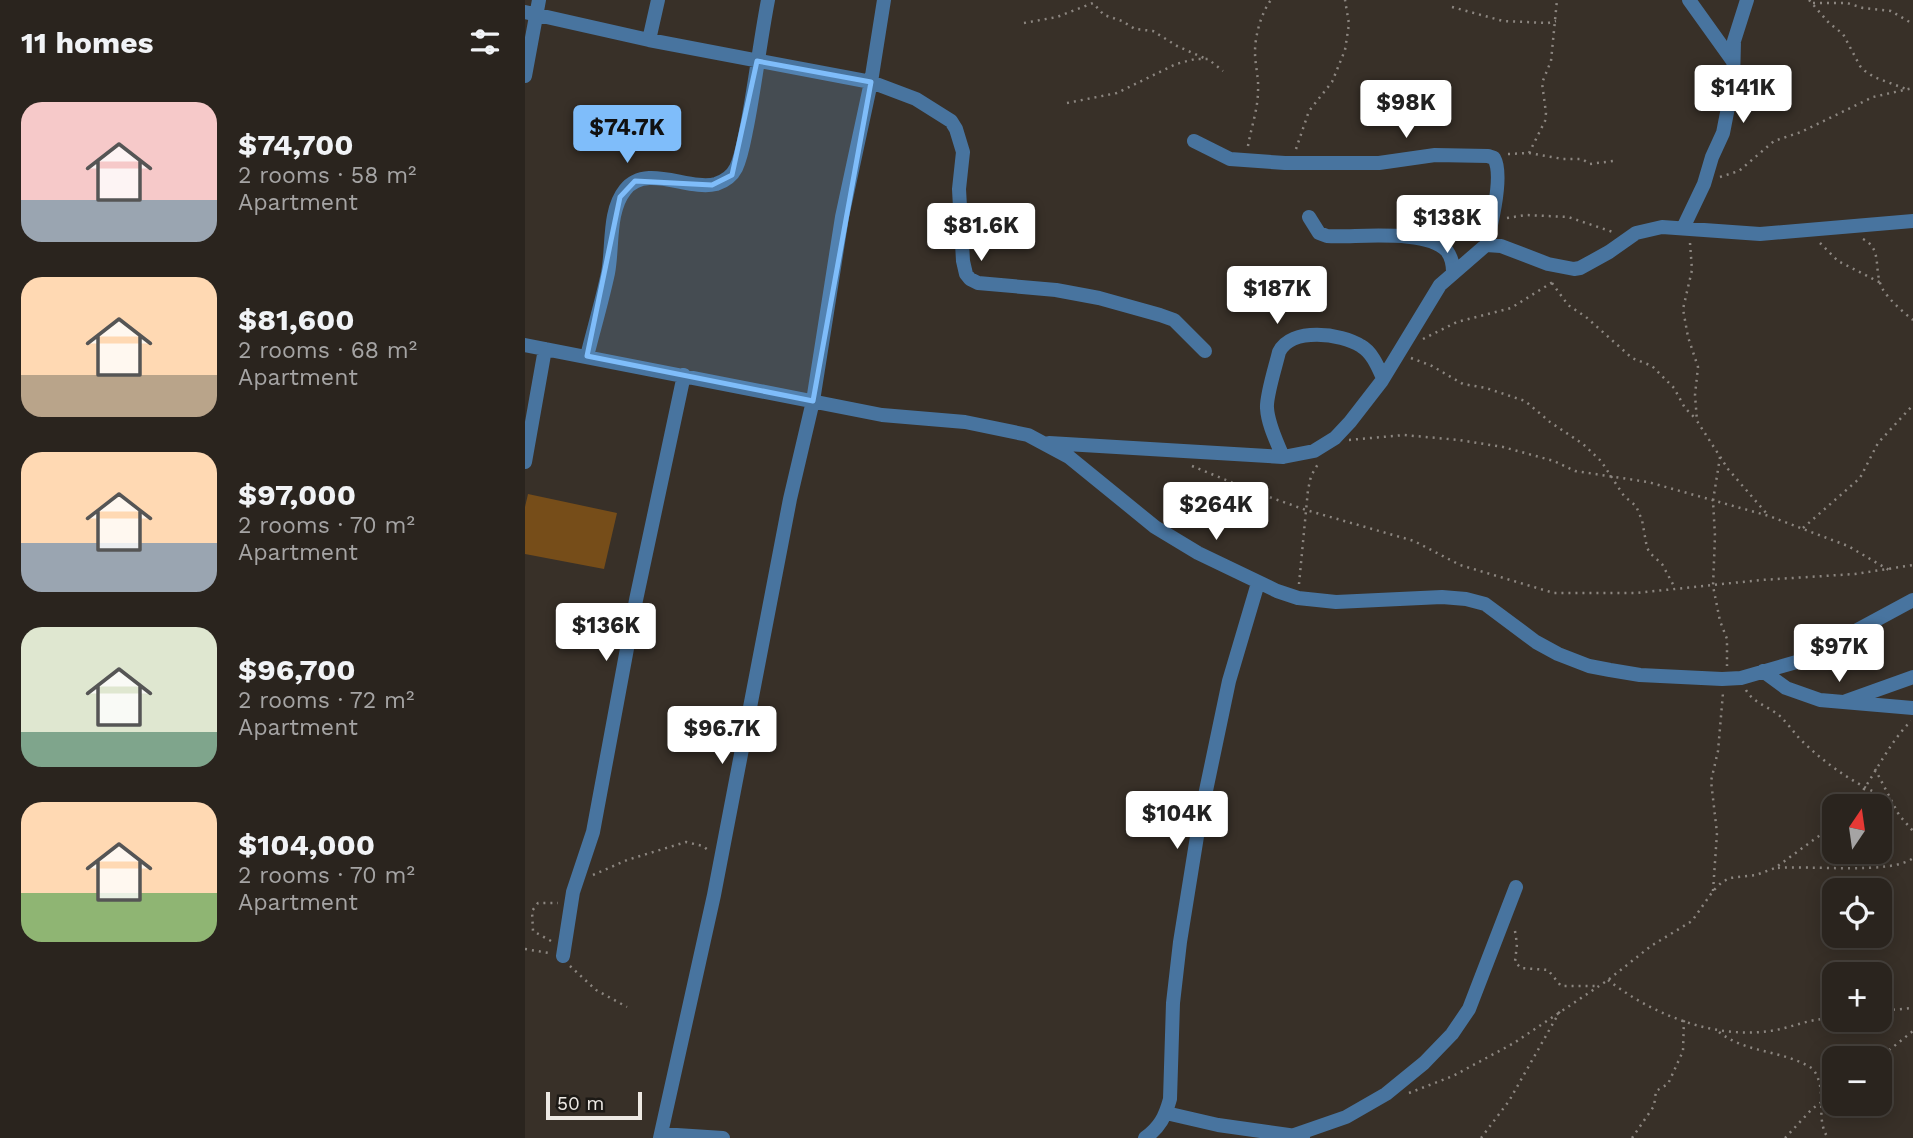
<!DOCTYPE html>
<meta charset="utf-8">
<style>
body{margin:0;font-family:"Work Sans",sans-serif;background:#322c27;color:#f1f3f6;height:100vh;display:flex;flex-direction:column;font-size:26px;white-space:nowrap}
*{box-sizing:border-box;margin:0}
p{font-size:23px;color:#a5a4a4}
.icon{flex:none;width:38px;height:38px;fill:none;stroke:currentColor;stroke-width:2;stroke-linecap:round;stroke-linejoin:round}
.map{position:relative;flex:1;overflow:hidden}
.sheet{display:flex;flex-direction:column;background:#2a241e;width:525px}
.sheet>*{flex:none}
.needle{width:46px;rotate:13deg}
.controls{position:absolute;left:1297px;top:794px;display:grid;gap:14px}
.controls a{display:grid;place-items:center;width:70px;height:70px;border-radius:14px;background:#2a241e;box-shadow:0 4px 18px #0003,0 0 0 2px #46413c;font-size:35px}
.scale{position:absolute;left:21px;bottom:18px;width:96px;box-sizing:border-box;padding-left:7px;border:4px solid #ede9e4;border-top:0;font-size:19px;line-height:24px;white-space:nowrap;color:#ede9e4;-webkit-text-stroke:5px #1c1915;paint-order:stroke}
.price{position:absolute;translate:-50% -60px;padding:0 16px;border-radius:7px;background:#fff;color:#222;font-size:23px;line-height:46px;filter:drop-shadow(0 2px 4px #0008)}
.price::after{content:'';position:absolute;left:50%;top:42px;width:21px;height:16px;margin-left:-10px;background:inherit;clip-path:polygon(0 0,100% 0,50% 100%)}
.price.active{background:#7fbdfa;color:#111}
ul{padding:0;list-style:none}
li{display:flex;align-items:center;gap:21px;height:175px;padding:0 21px}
li span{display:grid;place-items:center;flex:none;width:196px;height:140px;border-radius:21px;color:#555}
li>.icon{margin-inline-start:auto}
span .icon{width:84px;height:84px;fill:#fffc;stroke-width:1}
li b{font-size:30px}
h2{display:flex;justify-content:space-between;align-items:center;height:84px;padding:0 21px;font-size:30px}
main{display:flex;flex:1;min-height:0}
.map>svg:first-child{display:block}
.green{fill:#764d19}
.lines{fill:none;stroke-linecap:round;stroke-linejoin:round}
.path{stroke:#8c8680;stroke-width:2.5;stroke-dasharray:2 5;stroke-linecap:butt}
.minor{stroke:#48749f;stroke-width:14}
.marked{fill:#7fbdfa;fill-opacity:0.2;stroke:#7fbdfa;stroke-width:5;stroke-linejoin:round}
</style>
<main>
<section class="sheet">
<h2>11 homes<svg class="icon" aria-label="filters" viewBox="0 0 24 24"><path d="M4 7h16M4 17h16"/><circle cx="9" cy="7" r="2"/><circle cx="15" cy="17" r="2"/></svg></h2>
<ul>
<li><span style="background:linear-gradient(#f6c9c9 70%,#9aa5b1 0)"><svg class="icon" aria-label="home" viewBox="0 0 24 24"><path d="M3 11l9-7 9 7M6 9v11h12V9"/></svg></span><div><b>$74,700</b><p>2 rooms · 58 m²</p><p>Apartment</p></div></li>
<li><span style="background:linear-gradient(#ffd9b3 70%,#b9a48a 0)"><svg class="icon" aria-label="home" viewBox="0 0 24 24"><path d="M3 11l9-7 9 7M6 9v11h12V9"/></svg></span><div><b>$81,600</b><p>2 rooms · 68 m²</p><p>Apartment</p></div></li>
<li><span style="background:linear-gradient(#ffd9b3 65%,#9aa5b1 0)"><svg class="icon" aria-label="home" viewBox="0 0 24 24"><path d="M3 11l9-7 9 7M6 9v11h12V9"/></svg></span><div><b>$97,000</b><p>2 rooms · 70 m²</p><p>Apartment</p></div></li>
<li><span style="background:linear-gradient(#dfe7d0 75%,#7fa58c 0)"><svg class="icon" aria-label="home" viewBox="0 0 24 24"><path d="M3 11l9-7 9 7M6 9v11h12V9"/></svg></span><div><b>$96,700</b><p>2 rooms · 72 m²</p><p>Apartment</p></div></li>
<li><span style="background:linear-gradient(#ffd9b3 65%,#8fb573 0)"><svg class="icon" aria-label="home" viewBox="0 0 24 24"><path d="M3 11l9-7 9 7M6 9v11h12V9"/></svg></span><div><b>$104,000</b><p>2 rooms · 70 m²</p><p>Apartment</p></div></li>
</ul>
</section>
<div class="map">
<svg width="1388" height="1138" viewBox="0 0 1388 1138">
<rect width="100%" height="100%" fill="#383028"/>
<path class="green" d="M3,494L92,513L79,569L0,554V507Z"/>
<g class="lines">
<path class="path" d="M1284,0L1304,23L1318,34L1335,66L1340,71L1349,77L1381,89
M1288,3H1322L1338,8L1366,11L1388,24
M927,7L978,21L1023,23L1031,21
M499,23L532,17L568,3L579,15L597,21L610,29L628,31L652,46L679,58
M542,103L592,93L651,64L670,59H683L698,71
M723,146C726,128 733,109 733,91C734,78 730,65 730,52C730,36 736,13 746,0
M771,149L784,111L807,82L820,50L824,24L820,0
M1004,153L1020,121L1021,113L1017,83L1026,61L1032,0
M983,154L1004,153L1038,159H1057L1065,164L1088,161
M1195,177L1214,171L1249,141L1276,132L1348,97L1388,88
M982,218L1001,215L1043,217L1091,233
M1338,239C1358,249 1348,269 1357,288C1363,299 1378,312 1388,320
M1165,243L1167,270L1158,309L1163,337L1173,367L1170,395L1172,421L1203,469L1242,514
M1295,243L1313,261L1356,283
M1027,283L1043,305L1061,317L1107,358L1127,366L1149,388L1160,408L1170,418
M898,339L932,322L986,308L1031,280
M886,358L907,366L938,384L961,388L1000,401L1025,422L1058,444L1076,461L1099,496L1111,506L1117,520L1122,548L1126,554L1137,564L1150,588
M824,440L879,435L934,440L978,447L1029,461L1050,471L1123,482L1244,516L1323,546L1364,570
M1195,457L1188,501L1190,536L1188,586L1195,621L1202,639V666
M667,466L730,492L781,510L889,541L935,565L1029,593H1111L1236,580L1330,574L1388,565
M1278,528L1335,478L1353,443L1388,405
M774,584L783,490L786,476L793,464
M1221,690C1228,703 1245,707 1256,717C1262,723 1268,731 1274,738C1301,765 1331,785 1365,799
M1350,769L1374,815L1388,831
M1326,807C1348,780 1361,746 1386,721
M1253,868C1283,865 1367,875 1388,858
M68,875L102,860L161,842L178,846L183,850
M1188,891L1192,833L1186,781L1193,751L1198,693
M990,931L992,944L990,962L996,968L1023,970L1036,986H1071
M26,941L8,931L7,911L13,903H33
M0,949L24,953
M45,966L71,990L102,1007
M1083,980C1128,1015 1189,1039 1245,1031C1267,1028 1287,1017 1309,1019
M1354,1011L1388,1008
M1327,1020H1335
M1194,1032C1222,1054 1260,1050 1288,1069C1304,1091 1289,1117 1303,1138
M1353,1059L1388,1031
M884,1093L928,1076L989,1043L1083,980L1126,946L1167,921L1188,891L1197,882L1205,878L1231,875L1250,868L1309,825
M956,1138L984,1101L1035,1011
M1107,1138L1129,1106L1131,1091L1143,1084L1158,1051L1159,1019
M1260,1138L1287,1109L1309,1093"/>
<path class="minor" d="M359,0L346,82L391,99L426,121L431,129L438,152L434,189L438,261L441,274L445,279L453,283L531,290L574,298L635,315L649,320L680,351
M1164,0L1207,60
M0,12L124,40L346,82L317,217L288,401L265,499L189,895L135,1138
M124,40L133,0
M0,76L14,0
M669,141L705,159L760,163H854L910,155L963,156L969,158C979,175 966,226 961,245
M784,217L794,233L802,236C830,238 902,228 922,251C927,258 928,264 928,272
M1158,228L1179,184L1187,157L1198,133L1208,82L1209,41L1222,0
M0,345L357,415L440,422L503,435L544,457L630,527L673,553L752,591L773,598L811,602L917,597L941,599L960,604L1011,642L1033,654L1064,666L1085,670L1115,675L1197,679L1216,678L1275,661L1388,600
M62,356C69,328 77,301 83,273C88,248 83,211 100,190C121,163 163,191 191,184C200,181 207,176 211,168C217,155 219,140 222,126C230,85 235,42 243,0
M524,443L758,457L789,451L810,438L825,422L856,382L915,285L961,245L976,246L1023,264L1049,269L1055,268L1084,252L1111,233L1137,227L1235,234L1388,221
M758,457C752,442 743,425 742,408C741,396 751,365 754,352C766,327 816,333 836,346C847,352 853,367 858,378
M0,462L20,349
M1238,671L1261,688L1295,700L1388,708
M1321,701L1388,677
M38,956L48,892L68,832L111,600L159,375
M641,1113L693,1125L778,1137
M136,1134L198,1138
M769,1135L821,1117L861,1094L899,1063L927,1034L944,1009L991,887
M620,1138C635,1127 640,1117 645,1099L648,1003L655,942L674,824L704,681L733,583"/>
</g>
<path class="marked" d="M232,61L346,82L288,401L62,356L95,197L110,181L187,185L207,175Z"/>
</svg>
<div class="controls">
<a><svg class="needle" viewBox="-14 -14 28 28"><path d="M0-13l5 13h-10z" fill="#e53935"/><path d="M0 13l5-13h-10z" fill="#a5a4a4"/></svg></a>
<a><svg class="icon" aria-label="locate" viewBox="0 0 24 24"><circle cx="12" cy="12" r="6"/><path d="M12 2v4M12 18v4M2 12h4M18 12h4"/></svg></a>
<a>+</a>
<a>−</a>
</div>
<div class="scale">50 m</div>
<b class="price" style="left:1218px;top:125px">$141K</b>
<b class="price" style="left:881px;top:140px">$98K</b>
<b class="price active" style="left:102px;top:165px">$74.7K</b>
<b class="price" style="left:922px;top:255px">$138K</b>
<b class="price" style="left:456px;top:263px">$81.6K</b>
<b class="price" style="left:752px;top:326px">$187K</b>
<b class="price" style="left:691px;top:542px">$264K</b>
<b class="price" style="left:81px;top:663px">$136K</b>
<b class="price" style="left:1314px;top:684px">$97K</b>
<b class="price" style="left:197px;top:766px">$96.7K</b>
<b class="price" style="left:652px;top:851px">$104K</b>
</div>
</main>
